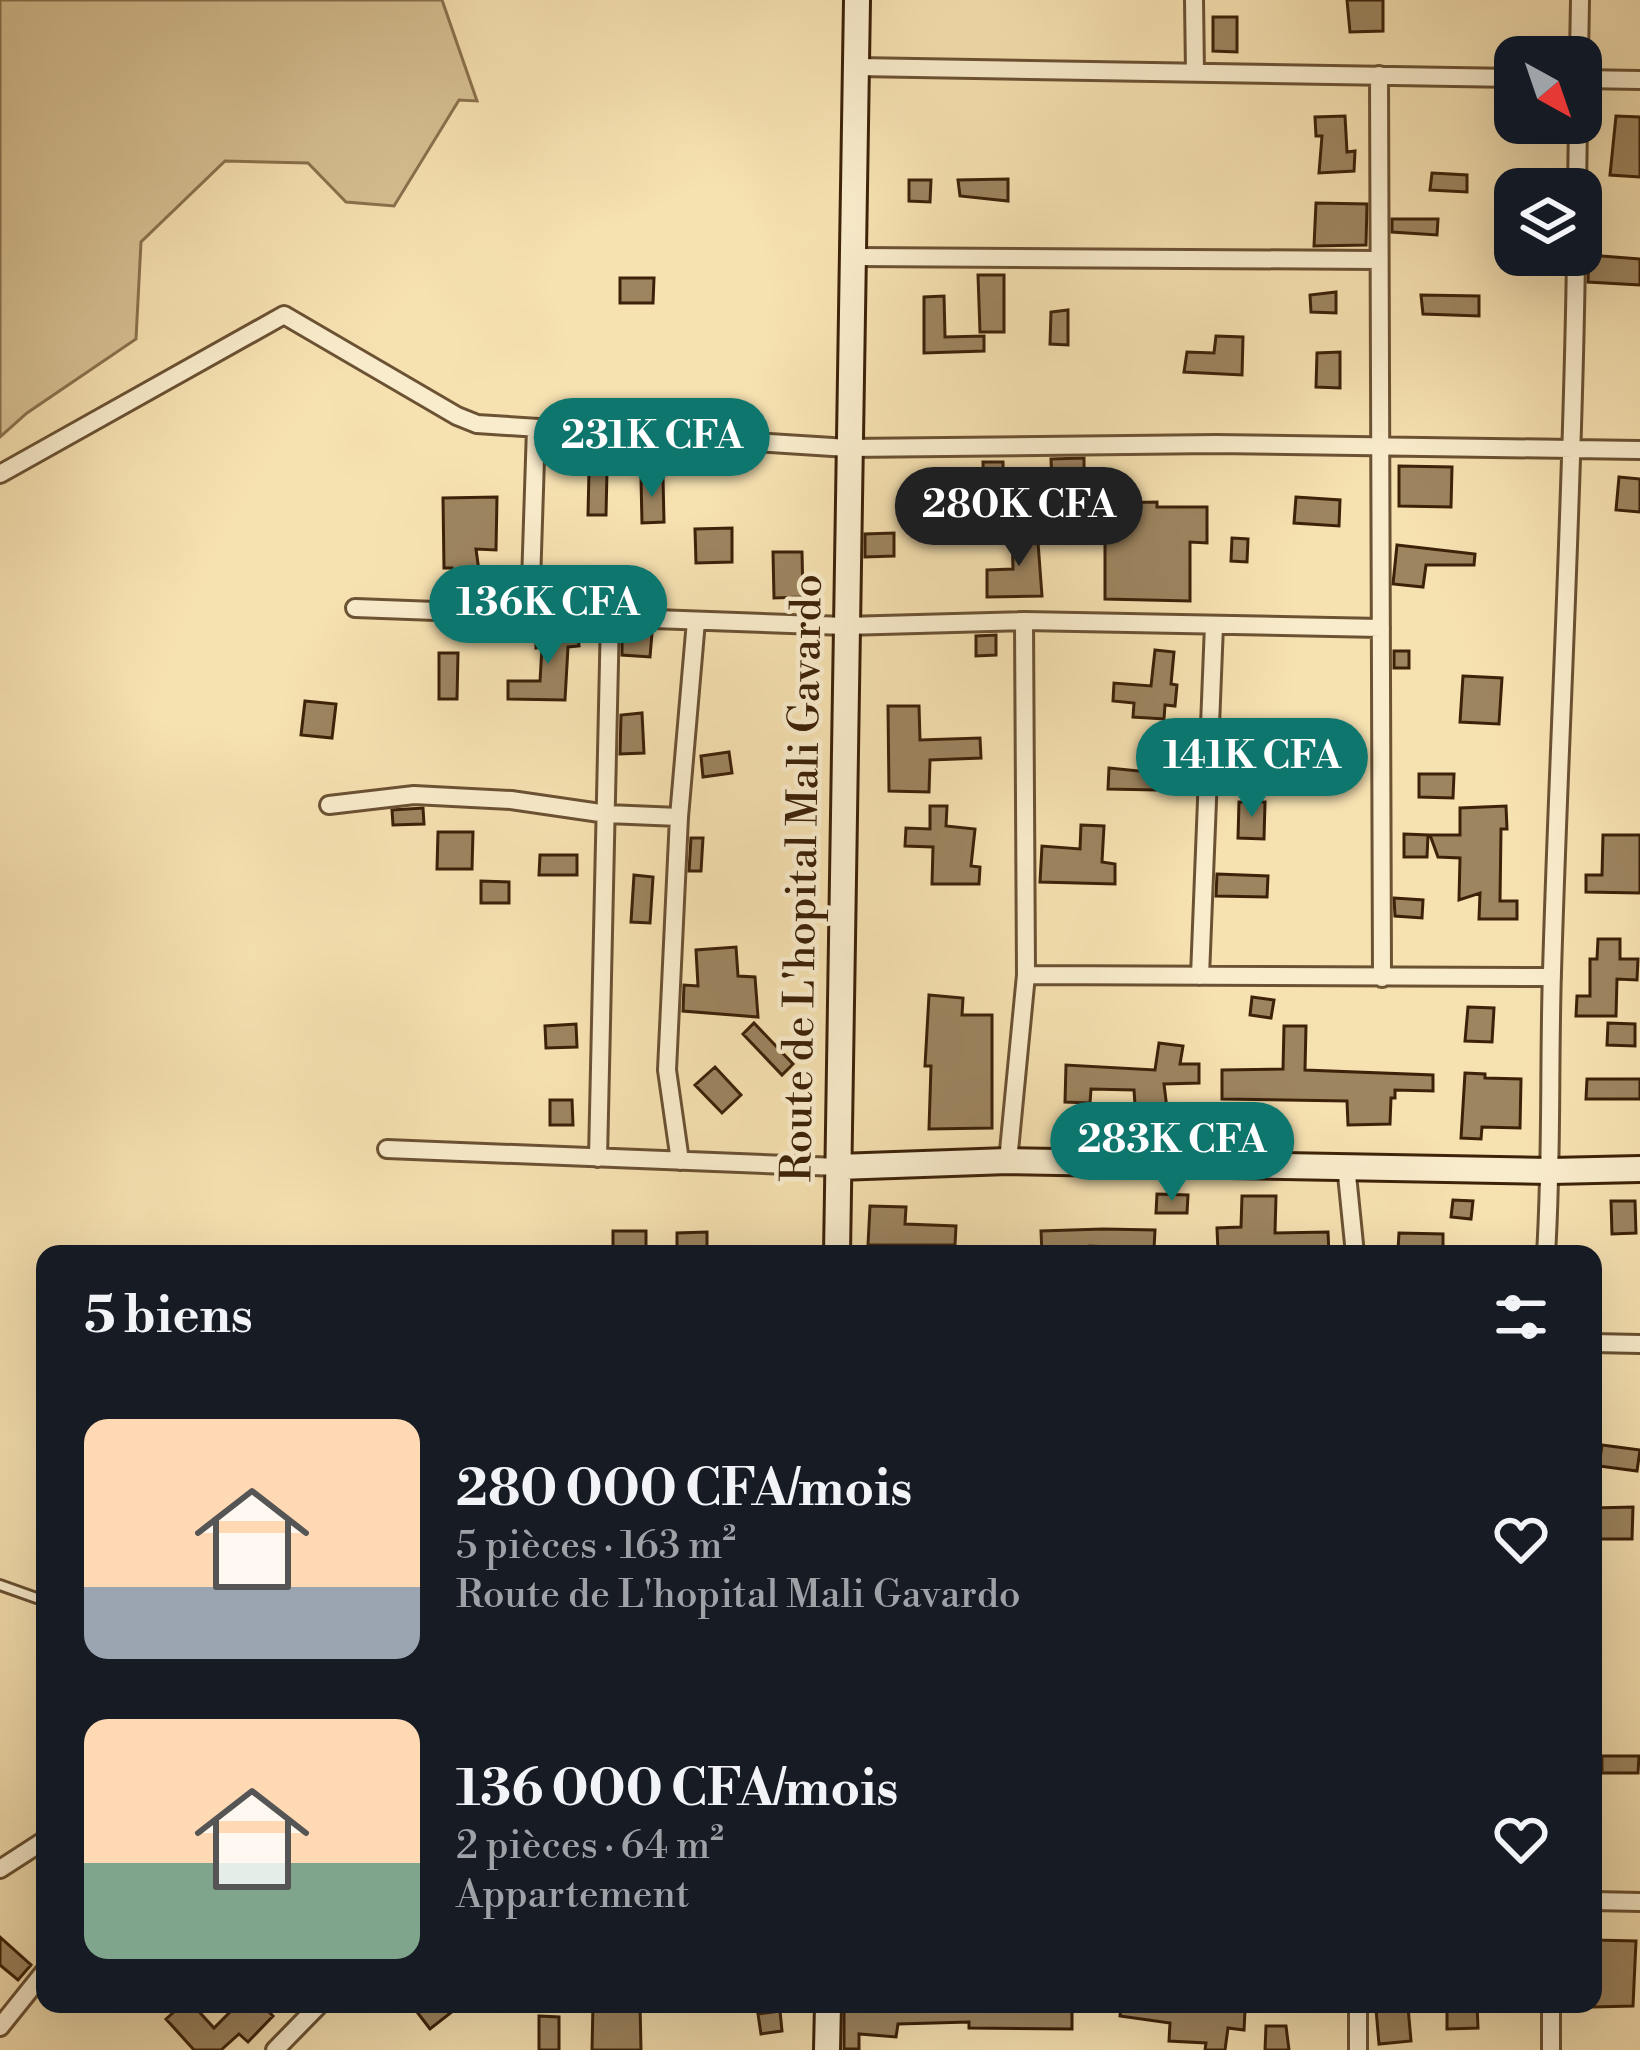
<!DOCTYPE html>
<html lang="fr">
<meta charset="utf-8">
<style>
body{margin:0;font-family:"Libre Bodoni",serif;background:#242831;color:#f1f3f6;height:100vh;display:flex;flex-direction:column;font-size:45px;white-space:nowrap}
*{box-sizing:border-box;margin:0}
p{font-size:39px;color:#9ea1a6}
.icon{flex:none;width:66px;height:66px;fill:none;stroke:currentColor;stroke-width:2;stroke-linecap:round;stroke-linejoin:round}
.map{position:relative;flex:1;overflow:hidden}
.drawer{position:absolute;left:36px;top:1245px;width:1566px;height:768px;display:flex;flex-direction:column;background:#171b24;border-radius:24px;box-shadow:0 12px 48px #0002}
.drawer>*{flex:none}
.needle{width:78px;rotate:140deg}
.buttons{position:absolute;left:1494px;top:36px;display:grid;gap:24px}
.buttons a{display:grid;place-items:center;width:108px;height:108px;border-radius:24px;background:#171b24;box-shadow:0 12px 48px #0002;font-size:60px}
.price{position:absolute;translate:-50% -102px;padding:0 27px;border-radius:42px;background:#0f766e;color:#fff;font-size:39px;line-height:78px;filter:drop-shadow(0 3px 6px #0008)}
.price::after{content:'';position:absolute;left:50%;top:72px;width:36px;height:27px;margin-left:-18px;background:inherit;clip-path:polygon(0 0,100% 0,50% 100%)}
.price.active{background:#222;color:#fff}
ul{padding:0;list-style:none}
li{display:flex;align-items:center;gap:36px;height:300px;padding:0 48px}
li span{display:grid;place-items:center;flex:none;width:336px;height:240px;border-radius:24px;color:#555}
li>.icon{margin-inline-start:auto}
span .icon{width:144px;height:144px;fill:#fffc;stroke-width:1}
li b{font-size:51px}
h2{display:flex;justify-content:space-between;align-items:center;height:144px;padding:0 48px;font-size:51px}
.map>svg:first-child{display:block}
.green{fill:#d7c194;stroke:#8a724e;stroke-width:3}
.building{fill:#9d8560;stroke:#3d2209;stroke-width:3}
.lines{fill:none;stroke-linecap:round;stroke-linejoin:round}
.lane-casing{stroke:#6b5233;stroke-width:14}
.street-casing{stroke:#6b5233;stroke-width:22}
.secondary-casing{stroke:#3d2209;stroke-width:30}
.lane{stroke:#f9eccc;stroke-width:8}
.street{stroke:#f9eccc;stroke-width:16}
.secondary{stroke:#f9eccc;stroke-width:24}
.labels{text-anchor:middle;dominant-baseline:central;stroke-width:9;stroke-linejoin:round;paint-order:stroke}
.street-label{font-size:42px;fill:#3d2209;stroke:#f9eccc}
</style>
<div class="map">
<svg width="1640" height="2050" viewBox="0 0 1640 2050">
<rect width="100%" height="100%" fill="#f6e1b1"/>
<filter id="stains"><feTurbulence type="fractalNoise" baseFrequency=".00167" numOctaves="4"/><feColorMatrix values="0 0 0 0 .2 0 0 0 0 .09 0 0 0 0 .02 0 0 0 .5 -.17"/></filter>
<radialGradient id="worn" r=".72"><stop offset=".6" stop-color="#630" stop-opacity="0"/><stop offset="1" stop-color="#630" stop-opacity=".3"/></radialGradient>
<path class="green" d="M0,0H442L477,101L459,100L394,206L346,202L308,163L225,161L141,242L136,339L27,413L0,437Z"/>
<path class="building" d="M1347,0H1383V31L1350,32Z
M1213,17H1237V52L1213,51Z
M1345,116L1347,152L1355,151L1354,171L1319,173L1322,136H1316L1315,117Z
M1616,116L1640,117V177L1610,175Z
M1432,173L1467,175V192L1430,190Z
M1008,179V201L960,196L958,180Z
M909,180H931L930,202L909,201Z
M1316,203L1367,204L1366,245L1314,246Z
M1392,219H1438L1437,235L1392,232Z
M1589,255L1640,259V285L1588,282Z
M978,275H1004V332H980Z
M620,278H654L653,303H620Z
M1336,292V313L1311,312L1310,295Z
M1421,295L1479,296V316L1423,314Z
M944,296L945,337L984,336V351L924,353V297Z
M1068,310V345L1050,344L1051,312Z
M1216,336L1243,337L1242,375L1184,372L1187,352L1214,353Z
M1340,352V388L1316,387L1317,353Z
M1084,458V482L1052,483L1051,459Z
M983,462H1003L1004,526L941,524L940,492L984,491Z
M1399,466L1452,467L1451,507L1399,506Z
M589,471H607L606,515H588Z
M1619,477L1640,479V512L1616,510Z
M641,478H663L664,522L642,523Z
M497,497L496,550L476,549L481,586L454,589L452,568H444L443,498Z
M1296,497L1340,500L1339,526L1294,523Z
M1157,502V507H1207V543L1190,542V601L1105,599V532H1114L1113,503Z
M732,528V562L696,563L695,529Z
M1037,529L1042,596L987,597V570L1013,569L1012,530Z
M894,533V556L865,557V534Z
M1232,538L1248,539L1247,562L1231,561Z
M1397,545L1475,554L1474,565H1426L1423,587L1393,584Z
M773,552H802L803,597L774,598Z
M578,629L579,646L568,647L565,700L508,699V681H540L542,647L536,648V630Z
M622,631L652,633L650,657L622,655Z
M996,635V655L976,656V636Z
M1155,650L1174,652L1171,684L1177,685L1175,706L1165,705L1164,719L1133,717L1134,703L1113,701L1114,683L1151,686Z
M1394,651H1409V668H1394Z
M439,653H458L457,699H439Z
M1463,676L1502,678L1499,724L1460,722Z
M305,701L336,704L332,738L301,735Z
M888,706H919L920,740L980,738L981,758L930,760L929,792L889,791Z
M642,713L644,753L620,754L621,715Z
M729,752L732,773L703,777L701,756Z
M1109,768L1159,773L1156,790L1108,789Z
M1419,774H1454L1453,798L1419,797Z
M1239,802H1265L1264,839L1238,838Z
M930,806H947L946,826L975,829L971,866L980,867L979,884H932L933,847L905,846L906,828L930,829Z
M1506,806L1507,829H1501L1500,901H1517V919H1479L1480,893L1459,900L1460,858L1438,857L1430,835H1460V808Z
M423,808L424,824L393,825L392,810Z
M1081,825L1104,826L1102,862L1115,864V884L1040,882L1042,846L1080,849Z
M438,832H473L472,869H437Z
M1404,834L1428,835L1427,857H1404Z
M1603,835H1640V893L1586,892V875H1602Z
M691,838H703L701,871H689Z
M540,855H577V875H539Z
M1217,874L1268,876L1267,897L1216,896Z
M634,875L653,877L650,923L631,922Z
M481,881L509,882V903H481Z
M1394,898L1423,900L1422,918L1395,916Z
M1598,939H1620V959H1638L1637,980L1617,979L1616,1016H1576L1577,996H1590V959H1597Z
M736,947L738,976L755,977L758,1017L683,1011L684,985L698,986L696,950Z
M929,995L963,998L962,1015H992V1128L929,1129L931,1066H925Z
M1252,997L1274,1000L1271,1018L1250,1015Z
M1468,1007L1494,1008L1492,1042L1465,1041Z
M754,1023L793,1064L782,1075L743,1034Z
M1608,1023L1635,1024V1046L1607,1045Z
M576,1024L577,1047L546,1048L545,1026Z
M1284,1026H1306L1305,1070L1433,1075V1091L1395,1090V1098H1391L1390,1124L1348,1125L1347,1101L1222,1099V1070L1283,1069Z
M1159,1043L1183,1046L1180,1064H1199V1083L1164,1084L1168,1117L1136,1120L1134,1090L1091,1089L1090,1103L1065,1102L1066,1065L1155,1070Z
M715,1067L741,1095L722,1113L695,1085Z
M1465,1073L1485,1074V1078L1521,1079L1520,1128L1482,1127L1481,1139L1461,1138Z
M1587,1079H1640V1099H1586Z
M550,1100H572L573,1125H550Z
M1187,1120L1189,1136L1164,1139L1163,1122Z
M1157,1194L1188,1195L1187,1213H1156Z
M1242,1196H1276L1275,1233L1328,1232L1329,1254H1287V1250L1218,1252L1217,1228L1241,1227Z
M1453,1200L1473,1201L1471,1219L1451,1217Z
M1611,1201H1635L1636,1233L1612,1234Z
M870,1206L906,1207L905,1224L956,1226L955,1245H868Z
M1103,1229L1155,1230L1154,1249L1090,1246V1254H1042L1041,1231Z
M613,1231H646V1251H613Z
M707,1232V1250H677V1233Z
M1399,1233L1443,1234V1251L1398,1250Z
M1602,1445L1640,1450L1637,1471L1599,1466Z
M1633,1507L1632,1539H1593V1508Z
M1602,1756H1639L1638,1773H1602Z
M0,1937L31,1965L18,1980L0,1965Z
M1593,1940L1636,1941L1633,2006L1593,2007Z
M183,2004H192L214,2028L238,2004H261L273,2016L248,2042L239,2034L221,2050H194L166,2019Z
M428,2004H462L430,2029L417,2012Z
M593,2004H640L641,2050H592Z
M865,2004L1072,2006V2029L969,2028V2022L898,2024L896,2037L859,2034V2049H844V2007L865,2008Z
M1121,2004L1245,2011L1244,2030L1228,2028L1225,2050H1205L1206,2043L1169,2041L1170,2023L1120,2016Z
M1447,2004H1477L1478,2028L1447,2029Z
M1408,2007L1411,2041L1379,2044L1376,2009Z
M780,2011L782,2031L761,2034L758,2014Z
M539,2016L559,2017V2050H539Z
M1266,2026H1286L1289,2050H1265Z"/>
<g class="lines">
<defs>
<path id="lane" d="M0,1585L45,1601"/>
<path id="street" d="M1194,0L1195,72
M1579,57L1580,0
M857,67L1515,78
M1379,75L1382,978
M1581,79L1640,80
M1577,189L1578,123
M856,257L1379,260
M0,474L284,315L457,416L477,424L848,448L1216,444L1640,450
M355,608L845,626L1024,621L1381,628
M530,614L536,428
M329,805L414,795L511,800L607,814L679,817
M1026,975L1552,977
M1200,976L1214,625
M387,1149L838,1167
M598,1158L610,617
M680,1161L667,1070L679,817L696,621
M1008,1161L1026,975L1024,621
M1346,1165L1355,1254
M1546,1254C1552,1160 1549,1066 1552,972C1559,733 1573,494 1576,255
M1593,1343L1640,1344
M0,1869L45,1840
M1593,1901L1640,1902
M0,2027L45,1971
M275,2050L320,2004
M1358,2050V2004
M1551,2050V2004"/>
<path id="secondary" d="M838,1167L1008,1161L1551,1171L1640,1169
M837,1254L857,0
M827,2050L828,2004"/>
</defs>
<use href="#lane" class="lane-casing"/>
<use href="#street" class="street-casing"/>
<use href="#secondary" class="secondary-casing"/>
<use href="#lane" class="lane"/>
<use href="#street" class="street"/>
<use href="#secondary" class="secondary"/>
</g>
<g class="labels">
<g class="street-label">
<text transform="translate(803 878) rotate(-89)">Route de L'hopital Mali Gavardo</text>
</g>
</g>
<rect width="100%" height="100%" filter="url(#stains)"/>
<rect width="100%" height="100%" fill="url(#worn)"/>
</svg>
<div class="buttons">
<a><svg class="needle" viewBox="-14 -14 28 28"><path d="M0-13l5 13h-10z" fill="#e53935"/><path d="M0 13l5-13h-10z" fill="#9ea1a6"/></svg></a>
<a><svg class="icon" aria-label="layers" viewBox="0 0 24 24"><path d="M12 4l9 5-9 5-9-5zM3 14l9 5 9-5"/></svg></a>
</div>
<b class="price" style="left:652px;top:500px">231K CFA</b>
<b class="price active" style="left:1019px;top:569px">280K CFA</b>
<b class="price" style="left:548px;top:667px">136K CFA</b>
<b class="price" style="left:1252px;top:820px">141K CFA</b>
<b class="price" style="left:1172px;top:1204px">283K CFA</b>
<section class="drawer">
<h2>5 biens<svg class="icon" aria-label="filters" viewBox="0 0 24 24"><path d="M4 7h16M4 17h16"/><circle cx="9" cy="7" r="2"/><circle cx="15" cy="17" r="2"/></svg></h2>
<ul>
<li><span style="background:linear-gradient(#ffd9b3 70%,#9aa5b1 0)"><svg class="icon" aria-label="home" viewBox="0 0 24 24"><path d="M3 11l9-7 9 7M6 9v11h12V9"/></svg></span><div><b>280 000 CFA/mois</b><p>5 pièces · 163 m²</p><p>Route de L'hopital Mali Gavardo</p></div><svg class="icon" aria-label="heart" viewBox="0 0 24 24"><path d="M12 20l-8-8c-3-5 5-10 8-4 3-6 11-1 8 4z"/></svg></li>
<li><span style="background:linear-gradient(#ffd9b3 60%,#7fa58c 0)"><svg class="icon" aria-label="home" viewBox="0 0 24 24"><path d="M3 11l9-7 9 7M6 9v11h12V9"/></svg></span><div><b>136 000 CFA/mois</b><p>2 pièces · 64 m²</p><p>Appartement</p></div><svg class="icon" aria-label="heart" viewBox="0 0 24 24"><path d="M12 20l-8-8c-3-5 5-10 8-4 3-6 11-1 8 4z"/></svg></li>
</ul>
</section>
</div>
